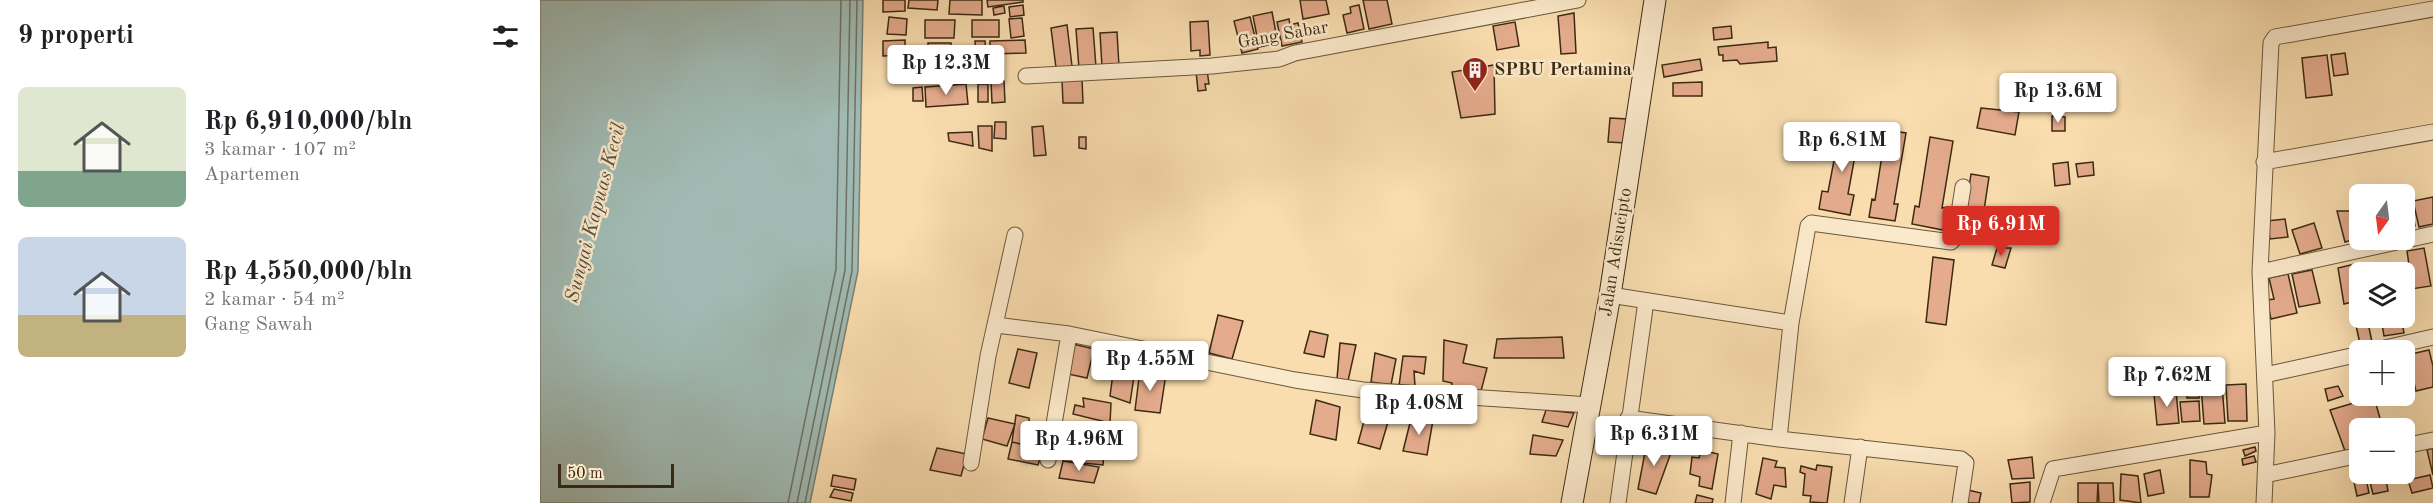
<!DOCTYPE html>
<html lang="id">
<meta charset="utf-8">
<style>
body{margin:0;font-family:"Old Standard TT",serif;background:#f6f6f6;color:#202124;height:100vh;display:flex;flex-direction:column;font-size:22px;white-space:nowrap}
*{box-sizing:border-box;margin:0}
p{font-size:20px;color:#757577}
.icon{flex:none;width:33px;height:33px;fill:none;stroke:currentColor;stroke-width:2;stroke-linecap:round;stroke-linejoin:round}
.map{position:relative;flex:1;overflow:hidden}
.panel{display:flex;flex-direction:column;background:#fff;width:540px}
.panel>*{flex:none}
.needle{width:39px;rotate:194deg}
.controls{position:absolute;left:1809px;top:184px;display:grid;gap:12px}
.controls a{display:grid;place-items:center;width:66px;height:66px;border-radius:9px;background:#fff;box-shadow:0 6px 24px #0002;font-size:30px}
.scale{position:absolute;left:18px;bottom:15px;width:116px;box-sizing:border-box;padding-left:6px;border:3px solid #3b2a13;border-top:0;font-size:16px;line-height:21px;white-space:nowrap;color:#3b2a13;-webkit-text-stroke:4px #fbe9cb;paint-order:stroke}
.price{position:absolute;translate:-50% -51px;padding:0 14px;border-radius:6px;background:#fff;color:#222;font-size:20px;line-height:39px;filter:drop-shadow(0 2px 3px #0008)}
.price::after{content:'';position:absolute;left:50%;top:36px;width:18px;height:14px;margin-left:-9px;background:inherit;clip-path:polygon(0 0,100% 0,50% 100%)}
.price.selected{background:#d93025;color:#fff}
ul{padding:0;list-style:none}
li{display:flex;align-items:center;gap:18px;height:150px;padding:0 18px}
li span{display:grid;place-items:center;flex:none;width:168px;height:120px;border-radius:9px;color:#555}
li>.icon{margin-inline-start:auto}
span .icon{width:72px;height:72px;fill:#fffc;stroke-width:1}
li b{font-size:26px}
h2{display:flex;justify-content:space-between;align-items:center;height:72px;padding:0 18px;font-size:26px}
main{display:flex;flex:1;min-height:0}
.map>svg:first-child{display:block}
.water{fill:#a0bab3;stroke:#788073;stroke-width:1.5}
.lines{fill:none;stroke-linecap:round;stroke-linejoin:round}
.shore{stroke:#6e7263;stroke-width:1.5}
.building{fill:#e4ab8c;stroke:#3b2a13;stroke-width:1.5}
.minor-casing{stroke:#6a573a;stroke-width:17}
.secondary-casing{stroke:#3b2a13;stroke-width:23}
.minor{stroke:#fbe9cb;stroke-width:15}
.secondary{stroke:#fbe9cb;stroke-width:21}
.labels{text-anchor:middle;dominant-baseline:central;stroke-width:5;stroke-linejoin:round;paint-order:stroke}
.street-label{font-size:18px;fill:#3b2a13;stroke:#fbe9cb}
.poi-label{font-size:18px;font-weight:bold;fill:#3b2a13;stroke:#fbe9cb;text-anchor:start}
.water-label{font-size:20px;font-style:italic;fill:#544e3b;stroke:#fbe9cb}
</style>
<main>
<section class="panel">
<h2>9 properti<svg class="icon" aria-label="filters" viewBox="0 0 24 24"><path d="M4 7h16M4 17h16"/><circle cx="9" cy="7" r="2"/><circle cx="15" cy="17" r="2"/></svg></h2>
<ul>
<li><span style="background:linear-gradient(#dfe7d0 70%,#7fa58c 0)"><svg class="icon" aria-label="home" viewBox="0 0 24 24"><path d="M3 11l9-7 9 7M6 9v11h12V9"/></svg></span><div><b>Rp 6,910,000/bln</b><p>3 kamar · 107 m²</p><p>Apartemen</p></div></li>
<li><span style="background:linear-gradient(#c9d6e8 65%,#c2b280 0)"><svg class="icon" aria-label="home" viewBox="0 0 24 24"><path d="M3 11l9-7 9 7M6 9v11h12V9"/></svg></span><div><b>Rp 4,550,000/bln</b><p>2 kamar · 54 m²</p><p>Gang Sawah</p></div></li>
</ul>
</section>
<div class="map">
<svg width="1893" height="503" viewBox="0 0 1893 503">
<rect width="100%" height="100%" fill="#f9ddaf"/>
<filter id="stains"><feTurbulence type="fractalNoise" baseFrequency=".00333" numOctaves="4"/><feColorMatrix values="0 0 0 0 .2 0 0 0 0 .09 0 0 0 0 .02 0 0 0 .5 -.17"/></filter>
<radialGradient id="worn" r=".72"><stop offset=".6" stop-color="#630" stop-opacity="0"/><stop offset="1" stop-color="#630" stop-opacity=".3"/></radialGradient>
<path class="water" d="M0,0H323L318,271L270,503H0Z"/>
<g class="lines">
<path class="shore" d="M248,503L296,269L301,0
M257,503L305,270L310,0
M265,503L312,271L317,0"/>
</g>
<path class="building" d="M343,0H365V11L343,12Z
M369,0H398L397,10L368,8Z
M410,0H442V15L409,14Z
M447,0H483V2L448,7Z
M760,0H786L789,14L763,19Z
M823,0H847L852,24L829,29Z
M483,5L484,15L470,17L469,7Z
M819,5L824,29L807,33L803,15L811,13L810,7Z
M464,6L465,13L454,15L453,8Z
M732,12L738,43L719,47L713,16Z
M1034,13L1036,53L1021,54L1018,16Z
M349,17L367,19L366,35L347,34Z
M710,17L718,49L702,53L694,21Z
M482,18L484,36L471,38L469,19Z
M749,19L750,25L758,23L762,42L742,46L737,22Z
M385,20H415L414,38H385Z
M432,20H459V37H432Z
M668,21L670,55L660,56V50L651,51L650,22Z
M975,22L979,46L957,50L953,26Z
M527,25L532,66L516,68L511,28Z
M1191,26L1192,38L1174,40L1173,28Z
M553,28L556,67L539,69L536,29Z
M577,32L579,66L562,67L560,33Z
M365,40V55L343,56V41Z
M485,40L486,53L450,54V41Z
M435,41H445L446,54H436Z
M1228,42V48L1236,47L1237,61L1200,64L1197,60L1183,61V55H1179L1178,47Z
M388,43H411V57H388Z
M1805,53L1808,74L1794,76L1791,55Z
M1787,55L1792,95L1766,98L1762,58Z
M1160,59L1162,70L1124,77L1122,65Z
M349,60H366V73L350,74Z
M396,61L418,62L419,70L398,69Z
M455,63L456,77L437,79L436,65Z
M954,65L955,114L921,118L912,72Z
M667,70L669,84H665L666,90L658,91L656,71Z
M542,79L543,103H523L522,80Z
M451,81H464L465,102L452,103Z
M1162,82V96H1133V83Z
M426,84L428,104L386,107L385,87Z
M438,84H448V102H438Z
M382,87L383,101H373V88Z
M1539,90L1542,108L1519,111L1516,94Z
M1441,108L1479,112L1475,135L1437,128Z
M1512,116L1525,117V131H1512Z
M1070,118L1087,119L1086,143L1068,142Z
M455,122H466V139L454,138Z
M1301,124L1320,128L1308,194L1314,195L1310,215L1279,209L1282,191L1288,192Z
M438,126H452V151L439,148Z
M503,126L506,155L494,156L492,127Z
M1346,130L1366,133L1354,204H1358L1355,221L1329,217L1332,199L1335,200Z
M432,132L433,146L409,141L408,133Z
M539,137H546V149L539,148Z
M1390,137L1413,141L1402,208L1407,207L1403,230L1372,224L1375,206L1379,207Z
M1528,162L1530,184L1515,186L1513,164Z
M1553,162L1554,175L1538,177L1536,164Z
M1431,174L1449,177L1440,237L1422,234Z
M1870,194L1875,226L1864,228V195Z
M1893,197V224L1879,227L1873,201Z
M1797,211H1815L1820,238L1805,242Z
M1745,219L1748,237L1730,239L1727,221Z
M1774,223L1782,248L1760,254L1752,230Z
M1457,248H1471L1465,268L1452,265Z
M1884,248L1891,286L1865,290L1864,273L1870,272L1867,251Z
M1393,257L1414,260L1406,325L1386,322Z
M1819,263L1820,300L1804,304L1798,268Z
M1772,270L1780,303L1759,307L1752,274Z
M1748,274L1757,313L1731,319L1727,300L1734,299L1729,278Z
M678,315L703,321L692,359L669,353Z
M1820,315V318H1827L1832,342L1820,344L1814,316Z
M1841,318H1861L1864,333L1844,336Z
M770,331L788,335L784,357L764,353Z
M1022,337L1024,358H954L957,339Z
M904,340L927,345L923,363L947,368L941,391L911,390L912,383L903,381Z
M800,343L816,345L808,381L797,379Z
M533,344L554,349L547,378L528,374Z
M478,349L497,353L489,388L469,383Z
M1889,350L1893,366V387L1876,391L1867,355Z
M835,353L856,359L851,385L831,382Z
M863,356L886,357L884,374L874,371L875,386H859Z
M575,358L596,363L590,403L570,396Z
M600,370L626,374L620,413L595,410Z
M1706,384L1707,421H1688L1686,385Z
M1682,385L1685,423L1664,424L1661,386Z
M1647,386L1659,387V398H1647Z
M1798,386L1803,396L1788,401L1785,389Z
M1636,391L1639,423L1617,425L1614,394Z
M1834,397L1843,429H1820V449L1805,451L1790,410Z
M543,398L571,403L570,423L533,414L535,405L544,407Z
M776,400L800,407L796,440L770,434Z
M1659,401L1660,421L1642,422L1640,402Z
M829,403L845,407L843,418L848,422L840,449L818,443Z
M1006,410L1034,413L1028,427L1002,422Z
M476,415L489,418L490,427L507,430L503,449L472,442Z
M872,415L893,420L887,455L863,451Z
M448,418L475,424L467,446L442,439Z
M545,422L570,423L566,439L543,438Z
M993,435L1023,440L1016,456L990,454Z
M527,441L565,444L563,465L523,461Z
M472,442L503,449L498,465L468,459Z
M1107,442L1133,447L1116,494L1098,489Z
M1715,447L1716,451L1705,456L1703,450Z
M397,448L427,454L421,476L390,470Z
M1893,448V475L1887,450Z
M1161,450L1178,454L1172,489L1159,486L1160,477L1150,474L1152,457L1159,458Z
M1714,456L1716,462L1703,465L1702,459Z
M1492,457L1494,478L1472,479L1468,460Z
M1223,458L1237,461L1235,467L1245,468L1246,487L1234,485L1231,499L1216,494Z
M1650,460L1666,462L1667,474L1672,475L1669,497H1650Z
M523,461L559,467L554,483L519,478Z
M1277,465L1292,467L1287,503L1270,502L1271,496L1263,495L1265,474L1260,472L1261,466L1276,470Z
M1620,470L1624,493L1608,496L1604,474Z
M1820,470V474H1825L1829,493L1817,496L1812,472Z
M1581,474L1598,476L1601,503L1580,500Z
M1828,474H1845L1848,491L1833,494Z
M293,475L316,479L314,490L291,486Z
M1890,475L1893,488L1872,493L1868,480Z
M1490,482V502L1472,503L1470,484Z
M1538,483H1558L1557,503H1538Z
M1558,483H1573L1574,503H1559Z
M294,489L313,493L311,501L290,497Z
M1428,490L1441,493L1439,503H1426Z
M1157,495L1173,499L1172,503H1155Z"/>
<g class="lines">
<defs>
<path id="minor" d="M486,76L672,66L739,59L755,53L1038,0
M1724,162L1893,132
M1720,272L1893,234
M1070,295L1251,323
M456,325L529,334L755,380L823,390L1050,405
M1832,351L1893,337
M1725,375L1820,354
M1088,418L1239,439L1421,459L1426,463L1420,503
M1239,439L1251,323L1268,226L1271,223L1411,242L1415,238L1423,187
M1864,446L1893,440
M508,460L529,334
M431,463L448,356L475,235
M1725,475L1820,455
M1078,503L1106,301
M1193,503L1201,433
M1312,503L1320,447
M1502,503L1513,469L1727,433
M1724,503L1727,433L1720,272L1731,43L1735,37L1893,9"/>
<path id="secondary" d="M1032,503L1070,295L1115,0"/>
</defs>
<use href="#minor" class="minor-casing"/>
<use href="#secondary" class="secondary-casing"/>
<use href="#minor" class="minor"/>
<use href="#secondary" class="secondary"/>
</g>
<defs>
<symbol id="building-pin" viewBox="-11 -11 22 30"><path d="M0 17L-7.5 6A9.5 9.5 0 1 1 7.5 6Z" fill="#8f2418" stroke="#fbe9cb"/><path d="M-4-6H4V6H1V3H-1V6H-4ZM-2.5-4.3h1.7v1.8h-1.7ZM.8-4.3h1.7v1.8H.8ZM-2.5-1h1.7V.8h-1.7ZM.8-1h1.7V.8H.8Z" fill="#fff"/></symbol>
</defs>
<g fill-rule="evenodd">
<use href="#building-pin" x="920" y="55" width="30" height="40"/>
</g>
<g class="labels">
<g class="street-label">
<text transform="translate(743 35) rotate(-10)">Gang Sabar</text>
<text transform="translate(1076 252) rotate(-81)">Jalan Adisucipto</text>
</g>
<g class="poi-label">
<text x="954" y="70">SPBU Pertamina</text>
</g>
<g class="water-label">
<text transform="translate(56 213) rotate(-75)">Sungai Kapuas Kecil</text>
</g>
</g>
<rect width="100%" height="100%" filter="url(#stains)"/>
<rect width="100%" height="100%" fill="url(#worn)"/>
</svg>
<div class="controls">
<a><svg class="needle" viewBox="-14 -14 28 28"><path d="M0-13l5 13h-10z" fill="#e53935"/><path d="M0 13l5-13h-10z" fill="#757577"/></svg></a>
<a><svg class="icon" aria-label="layers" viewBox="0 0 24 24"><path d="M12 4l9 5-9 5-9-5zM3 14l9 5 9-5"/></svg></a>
<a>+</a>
<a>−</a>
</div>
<div class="scale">50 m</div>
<b class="price" style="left:406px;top:96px">Rp 12.3M</b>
<b class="price" style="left:1518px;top:124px">Rp 13.6M</b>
<b class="price" style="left:1302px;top:173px">Rp 6.81M</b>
<b class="price selected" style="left:1461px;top:257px">Rp 6.91M</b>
<b class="price" style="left:610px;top:392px">Rp 4.55M</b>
<b class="price" style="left:1627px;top:408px">Rp 7.62M</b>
<b class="price" style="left:879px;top:436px">Rp 4.08M</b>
<b class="price" style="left:1114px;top:467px">Rp 6.31M</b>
<b class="price" style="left:539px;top:472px">Rp 4.96M</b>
</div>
</main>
